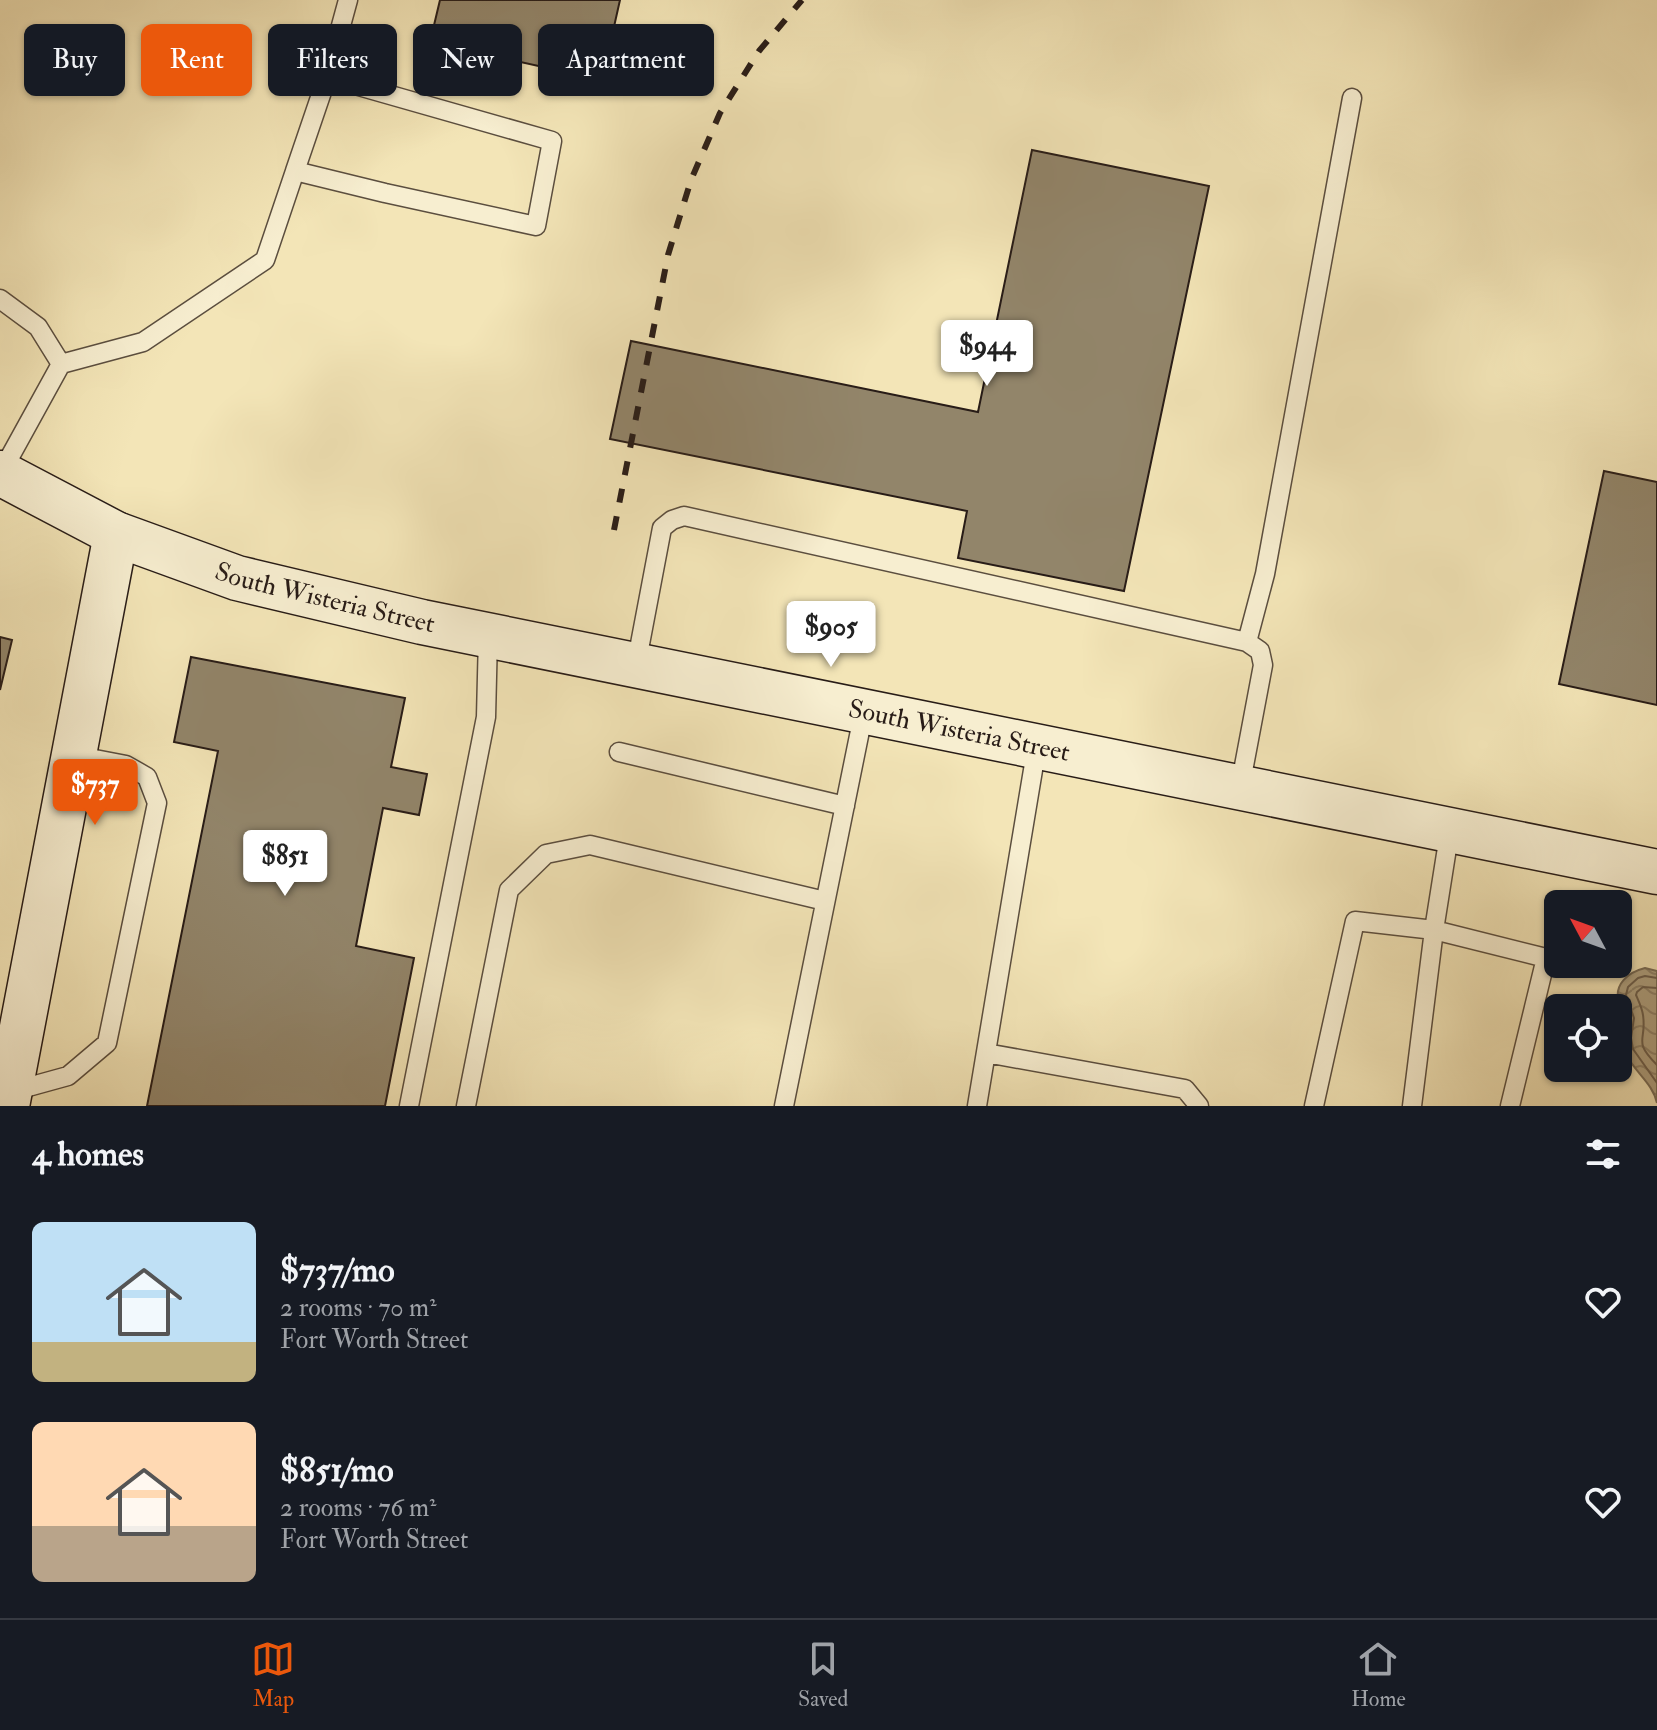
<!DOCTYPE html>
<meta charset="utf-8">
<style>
body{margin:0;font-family:"IM FELL Double Pica",serif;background:#20242c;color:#f1f3f6;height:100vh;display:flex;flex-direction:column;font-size:30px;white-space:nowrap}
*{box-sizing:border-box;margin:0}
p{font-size:26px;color:#9ea1a6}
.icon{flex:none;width:44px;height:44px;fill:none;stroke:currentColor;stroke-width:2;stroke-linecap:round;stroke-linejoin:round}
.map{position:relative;height:1106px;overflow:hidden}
.drawer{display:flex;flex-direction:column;background:#171b24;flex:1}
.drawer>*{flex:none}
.hud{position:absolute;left:24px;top:24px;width:800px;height:72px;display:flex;gap:16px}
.needle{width:52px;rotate:311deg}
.buttons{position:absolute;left:1544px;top:890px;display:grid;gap:16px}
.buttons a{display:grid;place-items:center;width:88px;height:88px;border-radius:12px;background:#171b24;box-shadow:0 2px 6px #0004;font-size:40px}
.price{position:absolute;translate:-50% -68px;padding:0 18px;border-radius:8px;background:#fff;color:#222;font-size:26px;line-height:52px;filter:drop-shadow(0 2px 4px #0008)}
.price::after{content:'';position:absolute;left:50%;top:48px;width:24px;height:18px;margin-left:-12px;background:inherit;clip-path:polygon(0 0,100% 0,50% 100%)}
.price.current{background:#ea580c;color:#fff}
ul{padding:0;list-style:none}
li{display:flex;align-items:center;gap:24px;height:200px;padding:0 32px}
li span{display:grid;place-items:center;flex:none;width:224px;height:160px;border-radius:12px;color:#555}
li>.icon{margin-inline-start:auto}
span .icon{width:96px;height:96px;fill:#fffc;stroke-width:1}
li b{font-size:34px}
h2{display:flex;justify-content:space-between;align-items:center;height:96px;padding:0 32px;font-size:34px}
.chip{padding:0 28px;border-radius:12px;background:#171b24;box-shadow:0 2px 6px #0004;font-size:28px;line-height:72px}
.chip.current{background:#ea580c;color:#fff}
.tab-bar{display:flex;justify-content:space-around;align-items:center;height:112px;border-top:2px solid #363941;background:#171b24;font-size:22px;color:#9ea1a6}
.tab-bar a{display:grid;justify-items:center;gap:4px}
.tab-bar .current{color:#ea580c}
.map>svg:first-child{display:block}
.water{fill:url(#water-waves);stroke:#786c57;stroke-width:2}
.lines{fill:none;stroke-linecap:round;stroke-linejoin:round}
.shore{stroke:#6b5e4c;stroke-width:2}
.building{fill:#92856a;stroke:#281c17;stroke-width:2}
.lane-casing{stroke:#5b4e3f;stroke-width:21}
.secondary-casing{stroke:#281c17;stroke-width:47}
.lane{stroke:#f7eed0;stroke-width:18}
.secondary{stroke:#f7eed0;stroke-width:44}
.rail{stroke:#281c17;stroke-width:6;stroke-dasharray:14 14;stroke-linecap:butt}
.labels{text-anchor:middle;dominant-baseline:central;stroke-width:7;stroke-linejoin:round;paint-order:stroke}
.street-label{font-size:26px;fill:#281c17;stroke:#f7eed0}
</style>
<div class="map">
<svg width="1657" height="1106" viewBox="0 0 1657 1106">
<defs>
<pattern id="water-waves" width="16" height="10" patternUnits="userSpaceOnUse" patternTransform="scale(2)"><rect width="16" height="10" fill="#aea181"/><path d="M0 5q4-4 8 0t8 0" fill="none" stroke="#8e8269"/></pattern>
</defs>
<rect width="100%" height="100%" fill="#f3e5b7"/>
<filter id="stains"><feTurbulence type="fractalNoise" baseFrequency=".0025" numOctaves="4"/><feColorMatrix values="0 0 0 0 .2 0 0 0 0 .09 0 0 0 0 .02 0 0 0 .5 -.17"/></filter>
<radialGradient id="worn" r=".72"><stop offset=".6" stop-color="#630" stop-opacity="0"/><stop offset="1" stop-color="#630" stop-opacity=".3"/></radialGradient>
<path class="water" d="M1645,968L1657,971V1103C1653,1084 1636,1073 1627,1056C1620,1042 1626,1034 1626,1020C1626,1013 1621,1009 1619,1003C1613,984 1629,972 1645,968Z"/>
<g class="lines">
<path class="shore" d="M1657,978L1645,976L1638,978L1628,987L1626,995L1634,1018L1631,1038L1633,1049L1657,1083
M1657,988L1643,987L1637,992L1636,995C1639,1002 1642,1008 1643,1015C1647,1042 1632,1040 1657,1065"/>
</g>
<path class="building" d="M440,0H620L602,80L430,42Z
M1032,150L1209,186L1124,591L958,558L967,511L610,439L631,341L978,412Z
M1604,471L1657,482V705L1559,684Z
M0,637L12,640L0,690Z
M191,657L405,698L391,767L427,774L419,815L383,808L356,946L414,958L385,1106H147L218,751L174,742Z"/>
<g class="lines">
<defs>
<path id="lane" d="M327,77L348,0
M0,299L38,327L61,364L1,473
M61,364L143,342L265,260L295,171L385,193L536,226L552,141L327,77L295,171
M1247,642L1265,574L1352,98
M636,665L662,528L672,520L684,516L1247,642L1260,651L1263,665L1240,787
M619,752L845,806
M986,1053L1185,1089L1199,1106
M10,1092L68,1076L107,1043L157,803L147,777L126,765L74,755
M409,1106L486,717L488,636
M466,1106L509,890L546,854L590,845L825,901
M784,1106L864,711
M977,1106L1037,746
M1314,1106L1355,921L1434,930L1546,958L1510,1106
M1412,1106L1434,930L1450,829"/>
<g id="secondary">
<path id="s1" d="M0,473L116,534L237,578L422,622L1657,872"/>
<path d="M7,1106L116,534"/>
</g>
</defs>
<use href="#lane" class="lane-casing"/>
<use href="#secondary" class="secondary-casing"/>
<use href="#lane" class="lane"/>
<use href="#secondary" class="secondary"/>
<path class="rail" d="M614,530L668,255L691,180L720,113L759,51L802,0"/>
</g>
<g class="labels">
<g class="street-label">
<text stroke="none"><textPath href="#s1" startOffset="350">South Wisteria Street</textPath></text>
<text stroke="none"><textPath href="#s1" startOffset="998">South Wisteria Street</textPath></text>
</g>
</g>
<rect width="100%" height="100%" filter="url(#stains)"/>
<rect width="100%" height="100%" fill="url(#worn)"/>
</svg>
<div class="buttons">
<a><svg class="needle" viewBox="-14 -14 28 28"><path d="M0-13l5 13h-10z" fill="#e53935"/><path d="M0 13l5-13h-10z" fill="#9ea1a6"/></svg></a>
<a><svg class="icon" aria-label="locate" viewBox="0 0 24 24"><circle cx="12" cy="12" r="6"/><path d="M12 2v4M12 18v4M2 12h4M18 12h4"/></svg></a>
</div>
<b class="price" style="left:987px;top:388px">$944</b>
<b class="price" style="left:831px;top:669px">$905</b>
<b class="price current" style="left:95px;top:827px">$737</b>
<b class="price" style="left:285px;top:898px">$851</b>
<div class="hud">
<a class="chip">Buy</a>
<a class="chip current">Rent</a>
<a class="chip">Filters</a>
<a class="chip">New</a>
<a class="chip">Apartment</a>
</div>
</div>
<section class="drawer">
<h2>4 homes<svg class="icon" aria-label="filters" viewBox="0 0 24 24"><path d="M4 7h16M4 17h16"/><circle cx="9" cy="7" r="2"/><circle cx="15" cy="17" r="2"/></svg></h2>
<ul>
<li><span style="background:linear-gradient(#bfe0f5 75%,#c2b280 0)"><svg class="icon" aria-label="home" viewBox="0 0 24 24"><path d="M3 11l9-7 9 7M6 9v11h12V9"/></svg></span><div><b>$737/mo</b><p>2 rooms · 70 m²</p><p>Fort Worth Street</p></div><svg class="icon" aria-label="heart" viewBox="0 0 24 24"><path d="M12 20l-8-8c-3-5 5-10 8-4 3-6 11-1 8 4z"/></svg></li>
<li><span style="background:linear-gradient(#ffd9b3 65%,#b9a48a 0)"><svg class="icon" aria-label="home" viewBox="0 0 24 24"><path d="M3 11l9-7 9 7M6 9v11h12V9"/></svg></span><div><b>$851/mo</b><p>2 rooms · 76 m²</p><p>Fort Worth Street</p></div><svg class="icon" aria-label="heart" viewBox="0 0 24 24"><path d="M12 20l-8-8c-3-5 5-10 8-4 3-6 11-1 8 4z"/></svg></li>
</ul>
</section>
<nav class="tab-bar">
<a class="current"><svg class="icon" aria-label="map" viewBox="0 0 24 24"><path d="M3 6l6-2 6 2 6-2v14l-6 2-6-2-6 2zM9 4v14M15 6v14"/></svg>Map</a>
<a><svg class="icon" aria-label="saved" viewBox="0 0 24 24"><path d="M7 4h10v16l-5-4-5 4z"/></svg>Saved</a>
<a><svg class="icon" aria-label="home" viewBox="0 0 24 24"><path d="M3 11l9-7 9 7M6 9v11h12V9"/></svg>Home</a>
</nav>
